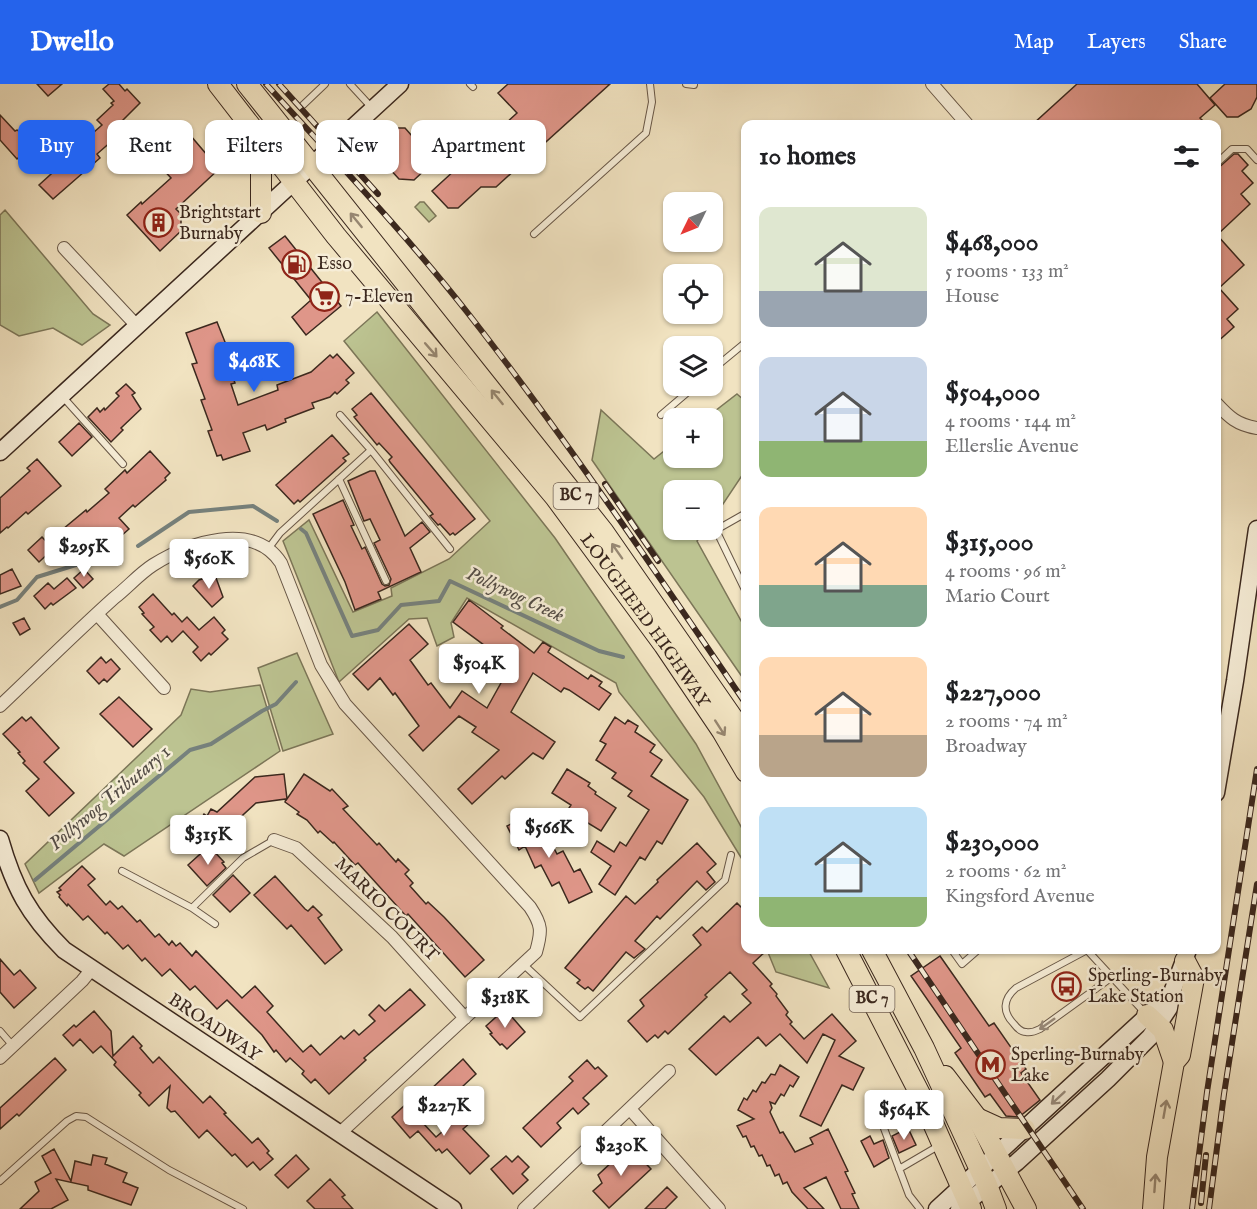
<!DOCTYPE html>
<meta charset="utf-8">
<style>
body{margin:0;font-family:"IM FELL English",serif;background:#f2f2f2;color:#202124;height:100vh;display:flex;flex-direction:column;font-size:22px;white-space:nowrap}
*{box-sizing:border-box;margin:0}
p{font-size:20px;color:#757577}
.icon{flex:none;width:33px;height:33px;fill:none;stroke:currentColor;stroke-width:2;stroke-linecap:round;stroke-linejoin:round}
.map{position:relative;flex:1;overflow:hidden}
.side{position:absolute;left:741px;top:36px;width:480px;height:834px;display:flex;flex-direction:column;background:#fff;border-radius:12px;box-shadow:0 2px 4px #0004}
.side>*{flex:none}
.guide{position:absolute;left:18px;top:36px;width:570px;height:54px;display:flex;gap:12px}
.needle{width:39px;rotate:227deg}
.fabs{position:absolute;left:663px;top:108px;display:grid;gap:12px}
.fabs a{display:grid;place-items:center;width:60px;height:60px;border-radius:12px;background:#fff;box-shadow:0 2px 4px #0004;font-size:30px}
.price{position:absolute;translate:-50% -51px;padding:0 14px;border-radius:6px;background:#fff;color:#222;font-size:20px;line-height:39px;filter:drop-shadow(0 2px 3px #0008)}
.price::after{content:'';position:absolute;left:50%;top:36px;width:18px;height:14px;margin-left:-9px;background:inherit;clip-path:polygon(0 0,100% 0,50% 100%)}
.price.selected{background:#2563eb;color:#fff}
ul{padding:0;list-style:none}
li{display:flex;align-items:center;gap:18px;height:150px;padding:0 18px}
li span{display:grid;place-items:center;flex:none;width:168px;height:120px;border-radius:12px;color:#555}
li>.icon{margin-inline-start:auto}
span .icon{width:72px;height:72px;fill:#fffc;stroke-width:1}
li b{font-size:26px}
h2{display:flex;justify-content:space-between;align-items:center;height:72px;padding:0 18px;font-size:26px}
.pill{padding:0 21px;border-radius:12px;background:#fff;box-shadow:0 2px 4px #0004;font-size:21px;line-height:54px}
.pill.selected{background:#2563eb;color:#fff}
header{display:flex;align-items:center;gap:36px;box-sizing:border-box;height:84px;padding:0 30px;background:#2563eb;color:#fff}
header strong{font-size:28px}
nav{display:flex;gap:33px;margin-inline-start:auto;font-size:21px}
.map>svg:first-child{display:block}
.green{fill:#bcc391;stroke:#7c7658;stroke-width:1.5}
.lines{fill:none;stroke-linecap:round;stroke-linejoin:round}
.stream{stroke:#76817d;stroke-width:4}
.building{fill:#df9689;stroke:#3b281e;stroke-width:1.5}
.lane-casing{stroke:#685747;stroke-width:8}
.street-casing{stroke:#685747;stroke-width:14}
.secondary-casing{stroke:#3b281e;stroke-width:19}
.primary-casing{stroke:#3b281e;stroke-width:22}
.lane{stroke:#f6edd7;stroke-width:6}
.street{stroke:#f6edd7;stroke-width:12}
.secondary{stroke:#f6edd7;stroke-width:16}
.primary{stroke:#f1e3c1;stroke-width:20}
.rail-casing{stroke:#3b281e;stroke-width:6}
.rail{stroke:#f6edd7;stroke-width:4;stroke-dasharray:11;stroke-linecap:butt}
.oneway{stroke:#968670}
.oneway2{stroke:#988a7a}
.labels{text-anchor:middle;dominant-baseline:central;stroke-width:5;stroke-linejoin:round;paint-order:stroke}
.shield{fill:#f6edd7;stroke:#736356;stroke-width:1.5}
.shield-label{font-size:16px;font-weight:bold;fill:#3b281e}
.poi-label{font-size:18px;fill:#3b281e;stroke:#f6edd7;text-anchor:start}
.street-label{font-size:18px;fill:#3b281e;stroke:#f6edd7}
.water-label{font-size:20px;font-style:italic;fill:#544d46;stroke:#f6edd7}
</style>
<header>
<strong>Dwello</strong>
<nav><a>Map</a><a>Layers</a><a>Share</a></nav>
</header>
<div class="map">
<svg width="1257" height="1125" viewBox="0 0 1257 1125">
<rect width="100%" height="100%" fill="#f1e3c1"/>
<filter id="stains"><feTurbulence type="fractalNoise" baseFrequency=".00333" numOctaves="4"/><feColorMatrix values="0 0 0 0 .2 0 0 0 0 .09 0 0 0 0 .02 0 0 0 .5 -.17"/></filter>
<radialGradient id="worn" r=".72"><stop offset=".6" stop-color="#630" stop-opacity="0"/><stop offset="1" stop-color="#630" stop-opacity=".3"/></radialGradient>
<path class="green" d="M420,118H424L436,132L429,138L415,123Z
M5,126L93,230L110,241L82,261L53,244L19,252L0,241V131Z
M377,228L555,454L696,660L745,750V780L704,713L619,608L616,599L467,514L451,539L454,553L437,562L427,534L409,535L339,598L283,457L309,436L353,528L392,512L391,504L449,475L490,437L344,257Z
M737,310L745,317V387L713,435L712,406H674V446H705L697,457L745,544V597L592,376L601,326L654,375L673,360L674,374H712V334H706Z
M297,569L333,650L283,667L258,584Z
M260,601L280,667L124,772L104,760L39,809L25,780L181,631L191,605L210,608Z
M767,866H808L829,904L776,888Z"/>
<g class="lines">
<path class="stream" d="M301,445L306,449L352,552L378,546L401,521L439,517L450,497L599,567L623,573
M138,462L189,428L253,422L277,437
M0,523L17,516L37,493L79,480
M35,796L190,666L211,660L262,627L276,620L296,598"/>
</g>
<path class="building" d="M37,0H62L48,12Z
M109,0H119L125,7L127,5L140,19L108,51L113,56L97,70L100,74L53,115L39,101L71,72L73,73L87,61L85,56L102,41L97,36L113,21L111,19L114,17L103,5Z
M508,0H610L496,103H481L458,124H448L432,107L517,29L498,9Z
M1077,0H1197L1215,21L1200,34L1206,40H1033Z
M1225,0H1257V13L1251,25L1238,33H1227L1210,14Z
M0,31L15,47L17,46L19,47L30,37L40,48L29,58L32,61L17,75L0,56Z
M179,38L219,85L176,125L181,130V147L160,167L127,131L141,118L142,120L171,94L147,68Z
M392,44H405L427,69L428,83L414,96L399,95L378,72L377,57Z
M1234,70H1238L1248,81L1242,87L1253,99L1241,110L1250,120L1217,151L1244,181L1219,204L1238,225L1227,235L1234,243L1216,259V86Z
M285,152L341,222L306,251L292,233L311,216L269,164Z
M217,238L227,263L222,265L235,299L231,300L238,321L278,306L277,301L311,288L330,271L333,274L337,270L354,289L346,296L349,299L337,310L335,308L330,313L312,319L314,324L285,335L286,338L267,346L265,341L243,349L250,367L223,376L221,371L217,372L208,347L212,346L201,316L205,315L192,280L197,279L186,249Z
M126,300L135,309L132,311L141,325L121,344L123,346L111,358L88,333L97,324L100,328L104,324L105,326L119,312L116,309Z
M371,309L475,435L455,451L453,449L450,451L440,440L438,441L430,432L433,430L390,378L389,376L392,373L379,359L377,361L354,333L357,331L352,325Z
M79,339L92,353L72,372L59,358Z
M332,351L349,370L343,374L346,377L300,418L298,416L294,420L276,401Z
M150,367L170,389L165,394L166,396L135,423L133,421L119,434L129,445L104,467L87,447L62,467L51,455L86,426L87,428L109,409L105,405L125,386L127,389Z
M37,375L61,402L28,430L26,428L8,444L7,443L0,449V414L30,387L27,384Z
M370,387H375L405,452L422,438L430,448L410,464L421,488L378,508L381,515L355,526L345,498L313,430L343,416L354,441L351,442L362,465L365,463L382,500L385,502L389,501L391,495L374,459L380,456L370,435L364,437L348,397Z
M42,453L53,465L39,478L28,466Z
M12,485L21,502L0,510V491Z
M84,485L93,495L83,504L74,494Z
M215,491L223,513L212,523L193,502L199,496Z
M67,494L76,504L53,521L51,519L45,525L34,512L48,499L54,505Z
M153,510L172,531L174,529L182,538L187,533L199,546L214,533L225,546L222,549L228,555L211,571L209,569L201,577L193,568L198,563L183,547L172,558L167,552L161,558L150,546L154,543L142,530L144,529L139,523Z
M469,516L503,542L501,544L534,569L543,558L551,563L548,568L588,595L591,591L602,598L599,602L611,610L599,626L569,606L564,604L561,608L533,589L511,628L555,658L543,675L533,669L505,695L502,692L472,720L458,705L499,666L472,648L476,643L459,632L423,667L409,651L419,642L395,609L393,611L380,594L368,606L353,590L409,540L428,560L410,576L428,601L431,599L450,624L462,607L487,624L511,581L453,538Z
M24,534L30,545L20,551L13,539Z
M101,573L106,579L111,575L120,585L107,598L104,595L99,600L87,587Z
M119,613L152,645L133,663L100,630Z
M22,633L26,637L31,633L59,664L44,678L74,709L49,732L26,707L39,695L23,679L25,677L18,669L20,668L3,650Z
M615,633L625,640L628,636L638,642L635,648L655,661L650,668L662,676L651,692L688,716L662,760L657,757L645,776L640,773L615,811L599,800L611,782L591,768L597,757L614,768L620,758L626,762L649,726L628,712L632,707L612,694L616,689L596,676L606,660L600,657Z
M567,685L590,699L588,702L596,708L595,710L616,724L601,747L578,733L579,731L569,724L571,721L552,709Z
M284,690L287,715L304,690L330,707L332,705L348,722L343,725L377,761L379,759L396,778L398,775L409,786L405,790L413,799L410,802L426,820L428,818L444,833L484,876L465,893L408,830L406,832L358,779L355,781L334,758L333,759L320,747L318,749L307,736L297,730L299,728L285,718L286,715L256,719L232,741L225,754L199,739L204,730L207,732L211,725L217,728L255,693Z
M529,731L540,752L546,749L557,770L563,767L574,788L580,785L592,808L569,819L559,798L552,802L541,781L535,784L525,762L519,766L507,742Z
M697,759L716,780L707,788L715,798L706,806L697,797L660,835L657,832L635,857L645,865L634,874L626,868L593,907L588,903L585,905L577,899L580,896L565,884L626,812L635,820L658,798L657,796Z
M209,762L224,778L222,779L226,784L207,802L188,781Z
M82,782L95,795L88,801L106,821L110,817L118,825L122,822L137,838L140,836L155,853L159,850L169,861L172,857L176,862L180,859L192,872L196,867L242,914L255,902L273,922L267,928L303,968L311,961L320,971L341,952L344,955L354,946L359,951L375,937L369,931L379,921L385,927L410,905L425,921L364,974L366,976L329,1010L315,995L311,999L302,990L304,987L290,974L286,978L276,966L274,968L262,951L227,916L217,925L195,902L190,906L170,885L162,892L145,874L142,877L128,861L123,865L107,848L105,850L88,832L83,836L68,820L67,822L59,813L60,811L57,808L61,806L59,804Z
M233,791L250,809L230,828L213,811Z
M275,792L305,825L308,827L313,822L322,831L318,834L342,866L325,880L291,841L287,845L254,811Z
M737,819L746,828V866H767L753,879L772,900L770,902L777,910L776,912L788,928L786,931L792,938L790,940L804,955L832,930L856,957L839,972L864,984L853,1006L842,1001L821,1042L800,1032L835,956L823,950L807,979L780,950L766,962L758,953L716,991L689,965L724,932L730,938L751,919L742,910L747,906L730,888L705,911L707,913L668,950L665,947L658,954L655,951L647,958L628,937L644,922L640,916L701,861L693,851L702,843L707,848Z
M940,872L989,942L994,939L1026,985L1021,989L1040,1016L1019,1033L1006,1032L990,1010L985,1013L955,969L961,964L911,892Z
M0,875L14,891L20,886L36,904L14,924L0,908Z
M505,925L525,948L507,965L502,960L500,961L490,950L492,949L486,942Z
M94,927L111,947L113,972L133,952L142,962L140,964L153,979L159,973L203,1019L210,1012L226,1029L224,1030L252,1059L258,1054L269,1067L267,1069L273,1075L260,1086L253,1078L247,1083L235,1070L232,1072L207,1046L199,1054L175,1027L171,1028L167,1024L170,1002L149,1022L139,1011L141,1009L114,981L116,978L101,962L93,969L80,955L73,962L63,951L74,941L76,943Z
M55,974L66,986L19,1032L17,1030L0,1045V1024Z
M463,975L476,990L447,1017L444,1013L439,1018L429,1007Z
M587,976L595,985L598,983L607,992L583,1014L589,1020L578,1030L573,1024L557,1039L561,1044L541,1063L523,1044L573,997L569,993Z
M780,981L799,993L793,1003L790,1001L784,1012L781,1010L775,1020L770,1018L772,1024L770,1028L780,1049L783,1048L795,1068L813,1060L810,1054L828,1045L848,1087L845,1088L855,1109L852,1110L859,1125H841L826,1093L804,1104L824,1125H808L792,1108L787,1098L783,1100L779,1090L775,1092L770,1081L767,1082L762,1071L759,1072L754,1062L751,1063L746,1052L743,1053L737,1042L754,1035L738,1026L744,1014L747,1016L753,1006L756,1008L762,998L765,999L771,990L775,991Z
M412,1019L427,1036L423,1039L436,1053L463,1030L470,1039L463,1045L489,1072L470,1090L447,1065L442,1069L439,1065L436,1067L418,1047L410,1054L392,1033L405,1021L408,1023Z
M908,1044L916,1061L899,1069L892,1052Z
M870,1052L874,1060L883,1056L889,1074L874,1083L861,1057Z
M629,1062L651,1085L609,1124L593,1107L602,1099L598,1091Z
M54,1065L71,1097L75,1077L91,1081L93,1071L107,1074L105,1080L127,1089L123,1098L138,1104L131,1121L88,1106V1102L56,1095L68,1116L51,1125H20L39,1107L35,1098L51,1089L42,1072Z
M296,1071L309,1085L288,1104L275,1091Z
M506,1072L512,1078L518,1072L529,1083L522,1090L528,1096L513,1110L491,1085Z
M330,1095L345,1111L342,1113L353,1125H315L307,1117Z
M667,1103L677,1113L665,1125H645Z"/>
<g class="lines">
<defs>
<path id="lane" d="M350,0L373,25
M470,0L473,3
M686,0L694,1
M303,21L325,0
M1216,80L1232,65H1247L1257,76
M534,150L646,49L652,18L650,0
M712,286L746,258
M62,312L123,380
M340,331L371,366L450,465
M661,331L695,302
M339,395L386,497
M746,429L716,446L746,508
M268,465L280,449L371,366
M122,787L192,824L243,774L274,756
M192,824L215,840
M952,866L962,880L978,866
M1087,866L1016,904C1003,915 1002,928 1014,940C1017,944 1021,948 1026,948C1031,949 1036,947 1040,945L1112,893
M1087,866L1145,929
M523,880L580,933L725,796L731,771
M0,947L13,962
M917,1015L882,1039L909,1111L920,1125
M899,1085L940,1061
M0,1097L67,1037L76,1032L86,1033L169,1086L243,1125"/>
<path id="street" d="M932,0L967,40
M64,164L137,242
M1216,319C1229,333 1237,341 1257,344
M97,530L164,604
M0,622C38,586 75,549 114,514C127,504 139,490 153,481C188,459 253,436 281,479L321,581L345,620L530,823C542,841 542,847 536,868L339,1050
M274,756L296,764L392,853L465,934
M0,974L82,897L91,886
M630,1025L719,1125
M524,1125L669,987"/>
<path id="secondary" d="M0,368L400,0
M1216,709L1235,597L1257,445
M0,755C14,804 29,831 64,866L453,1125
M937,1125L1157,923
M959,1125L1017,1078L1108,995L1150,953L1169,924L1171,911L1188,866"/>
<g id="primary">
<path id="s1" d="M218,0L336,152L555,413L664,561L722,647L746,688"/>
<path d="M247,0L603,447L746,653"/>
<path d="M261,55V129"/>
<path d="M846,866L921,1012L971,1125"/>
<path d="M872,866L924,964L987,1101L996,1125"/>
<path d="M1147,931L1163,946L1174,978"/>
<path d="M945,992L977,1034L1026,1125"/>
<path d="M977,1034L999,1044L1025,1045"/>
<path d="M1153,1125L1157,1073L1174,978L1180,971L1194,894L1185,877"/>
</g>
</defs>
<use href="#lane" class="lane-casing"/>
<use href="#street" class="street-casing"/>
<use href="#secondary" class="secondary-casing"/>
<use href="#primary" class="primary-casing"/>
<use href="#lane" class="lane"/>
<use href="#street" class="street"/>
<use href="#secondary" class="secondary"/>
<use href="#primary" class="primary"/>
<defs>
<path id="rail" d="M266,0C334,75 404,148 467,228C566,354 655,487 746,620
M279,0L378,110
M605,400L658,477
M908,866L1083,1125
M1201,1119L1206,1071
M1192,1125L1207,1008L1257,685
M1209,1125L1224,1010L1257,800"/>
</defs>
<use href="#rail" class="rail-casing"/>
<use href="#rail" class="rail"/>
</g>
<defs><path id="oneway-shaft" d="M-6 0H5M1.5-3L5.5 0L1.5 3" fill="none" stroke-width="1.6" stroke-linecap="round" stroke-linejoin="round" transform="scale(1.5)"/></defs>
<g class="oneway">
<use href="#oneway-shaft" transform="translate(356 136) rotate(-129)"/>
<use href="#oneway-shaft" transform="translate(431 266) rotate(49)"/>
<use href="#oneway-shaft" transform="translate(497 313) rotate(-129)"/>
<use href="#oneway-shaft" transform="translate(617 467) rotate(-125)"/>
<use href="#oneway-shaft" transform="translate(720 644) rotate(57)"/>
<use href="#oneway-shaft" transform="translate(1165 1025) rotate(-80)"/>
<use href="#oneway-shaft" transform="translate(1155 1099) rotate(-86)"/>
</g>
<g class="oneway2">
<use href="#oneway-shaft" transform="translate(1047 940) rotate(145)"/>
<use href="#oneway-shaft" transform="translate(1058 1014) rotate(137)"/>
</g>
<defs>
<symbol id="building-ring" viewBox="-11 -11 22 22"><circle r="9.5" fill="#f6edd7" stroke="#8f2418" stroke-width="1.5"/><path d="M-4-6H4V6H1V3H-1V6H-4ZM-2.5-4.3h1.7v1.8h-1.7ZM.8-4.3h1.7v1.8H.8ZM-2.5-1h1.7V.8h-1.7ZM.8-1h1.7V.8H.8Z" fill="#8f2418"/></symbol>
<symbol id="fuel-ring" viewBox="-11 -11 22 22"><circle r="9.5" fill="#f6edd7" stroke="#8f2418" stroke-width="1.5"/><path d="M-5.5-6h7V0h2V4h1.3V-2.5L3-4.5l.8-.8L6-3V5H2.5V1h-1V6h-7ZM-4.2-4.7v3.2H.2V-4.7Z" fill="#8f2418"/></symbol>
<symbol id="supermarket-ring" viewBox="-11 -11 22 22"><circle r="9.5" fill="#f6edd7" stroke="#8f2418" stroke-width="1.5"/><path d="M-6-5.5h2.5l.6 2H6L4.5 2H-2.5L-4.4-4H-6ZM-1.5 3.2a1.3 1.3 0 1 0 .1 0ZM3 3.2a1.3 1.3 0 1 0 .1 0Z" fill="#8f2418"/></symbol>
<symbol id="bus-ring" viewBox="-11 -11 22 22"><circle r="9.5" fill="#f6edd7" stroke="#8f2418" stroke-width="1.5"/><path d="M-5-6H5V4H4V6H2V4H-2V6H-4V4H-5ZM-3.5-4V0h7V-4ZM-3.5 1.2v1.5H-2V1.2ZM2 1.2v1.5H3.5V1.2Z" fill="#8f2418"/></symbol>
<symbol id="metro-ring" viewBox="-11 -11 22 22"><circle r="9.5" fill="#f6edd7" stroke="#8f2418" stroke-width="1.5"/><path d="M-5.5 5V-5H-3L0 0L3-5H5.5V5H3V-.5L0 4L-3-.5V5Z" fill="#8f2418"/></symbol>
</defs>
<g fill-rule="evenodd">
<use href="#building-ring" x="142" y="122" width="33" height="33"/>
<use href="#fuel-ring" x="280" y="164" width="33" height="33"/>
<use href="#supermarket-ring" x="308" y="196" width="33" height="33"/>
<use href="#bus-ring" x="1050" y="886" width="33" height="33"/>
<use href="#metro-ring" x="974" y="964" width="33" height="33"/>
</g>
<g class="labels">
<g class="shield">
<rect x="553.5" y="399" width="45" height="26" rx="4.5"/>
<rect x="849.5" y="902" width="45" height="26" rx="4.5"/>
</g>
<g class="shield-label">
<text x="576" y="412">BC 7</text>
<text x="872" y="915">BC 7</text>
</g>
<g class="poi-label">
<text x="179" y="129">Brightstart<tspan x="179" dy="21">Burnaby</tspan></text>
<text x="317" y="180">Esso</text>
<text x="345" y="213">7-Eleven</text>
<text x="1088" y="892">Sperling-Burnaby<tspan x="1088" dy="21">Lake Station</tspan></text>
<text x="1011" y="971">Sperling–Burnaby<tspan x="1011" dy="21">Lake</tspan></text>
</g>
<g class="street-label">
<text stroke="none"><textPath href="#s1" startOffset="686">LOUGHEED HIGHWAY</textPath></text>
<text transform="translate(386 826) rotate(45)">MARIO COURT</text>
<text transform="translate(214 944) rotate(34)">BROADWAY</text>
</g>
<g class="water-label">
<text transform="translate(515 511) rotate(25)">Pollywog Creek</text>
<text transform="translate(110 714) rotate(-40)">Pollywog Tributary 1</text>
</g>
</g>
<rect width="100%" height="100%" filter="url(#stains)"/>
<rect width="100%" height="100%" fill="url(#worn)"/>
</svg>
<div class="fabs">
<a><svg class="needle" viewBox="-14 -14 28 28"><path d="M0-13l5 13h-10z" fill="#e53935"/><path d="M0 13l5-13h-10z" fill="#757577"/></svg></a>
<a><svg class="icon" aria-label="locate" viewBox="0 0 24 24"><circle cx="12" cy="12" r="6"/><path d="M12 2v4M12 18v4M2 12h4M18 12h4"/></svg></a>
<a><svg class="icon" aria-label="layers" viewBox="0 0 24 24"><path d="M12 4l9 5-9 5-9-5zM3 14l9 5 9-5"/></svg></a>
<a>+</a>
<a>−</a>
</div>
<b class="price selected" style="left:254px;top:309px">$468K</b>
<b class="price" style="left:84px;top:494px">$295K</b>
<b class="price" style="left:209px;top:506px">$560K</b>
<b class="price" style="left:479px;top:611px">$504K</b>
<b class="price" style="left:549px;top:775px">$566K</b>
<b class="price" style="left:208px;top:782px">$315K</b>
<b class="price" style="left:505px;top:945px">$318K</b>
<b class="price" style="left:444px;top:1053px">$227K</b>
<b class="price" style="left:904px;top:1057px">$564K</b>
<b class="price" style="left:621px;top:1093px">$230K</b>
<div class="guide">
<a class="pill selected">Buy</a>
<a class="pill">Rent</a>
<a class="pill">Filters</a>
<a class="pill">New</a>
<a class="pill">Apartment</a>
</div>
<section class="side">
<h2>10 homes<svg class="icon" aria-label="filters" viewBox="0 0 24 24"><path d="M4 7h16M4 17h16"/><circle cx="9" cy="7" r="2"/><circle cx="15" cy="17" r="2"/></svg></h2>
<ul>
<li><span style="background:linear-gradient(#dfe7d0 70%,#9aa5b1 0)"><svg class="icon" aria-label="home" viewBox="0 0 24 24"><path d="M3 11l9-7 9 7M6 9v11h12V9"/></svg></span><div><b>$468,000</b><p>5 rooms · 133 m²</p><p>House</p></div></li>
<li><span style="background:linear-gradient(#c9d6e8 70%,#8fb573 0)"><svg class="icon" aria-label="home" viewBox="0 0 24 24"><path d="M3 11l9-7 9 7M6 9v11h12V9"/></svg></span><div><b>$504,000</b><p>4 rooms · 144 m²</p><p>Ellerslie Avenue</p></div></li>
<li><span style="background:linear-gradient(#ffd9b3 65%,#7fa58c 0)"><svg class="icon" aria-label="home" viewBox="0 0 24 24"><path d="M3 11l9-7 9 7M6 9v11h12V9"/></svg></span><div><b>$315,000</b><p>4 rooms · 96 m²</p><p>Mario Court</p></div></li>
<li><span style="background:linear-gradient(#ffd9b3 65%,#b9a48a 0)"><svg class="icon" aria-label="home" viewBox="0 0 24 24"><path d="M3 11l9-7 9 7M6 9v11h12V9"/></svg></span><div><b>$227,000</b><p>2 rooms · 74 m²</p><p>Broadway</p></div></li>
<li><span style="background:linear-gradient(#bfe0f5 75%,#8fb573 0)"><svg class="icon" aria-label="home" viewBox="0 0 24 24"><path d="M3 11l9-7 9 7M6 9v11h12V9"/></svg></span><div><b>$230,000</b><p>2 rooms · 62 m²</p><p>Kingsford Avenue</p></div></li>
</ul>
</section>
</div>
